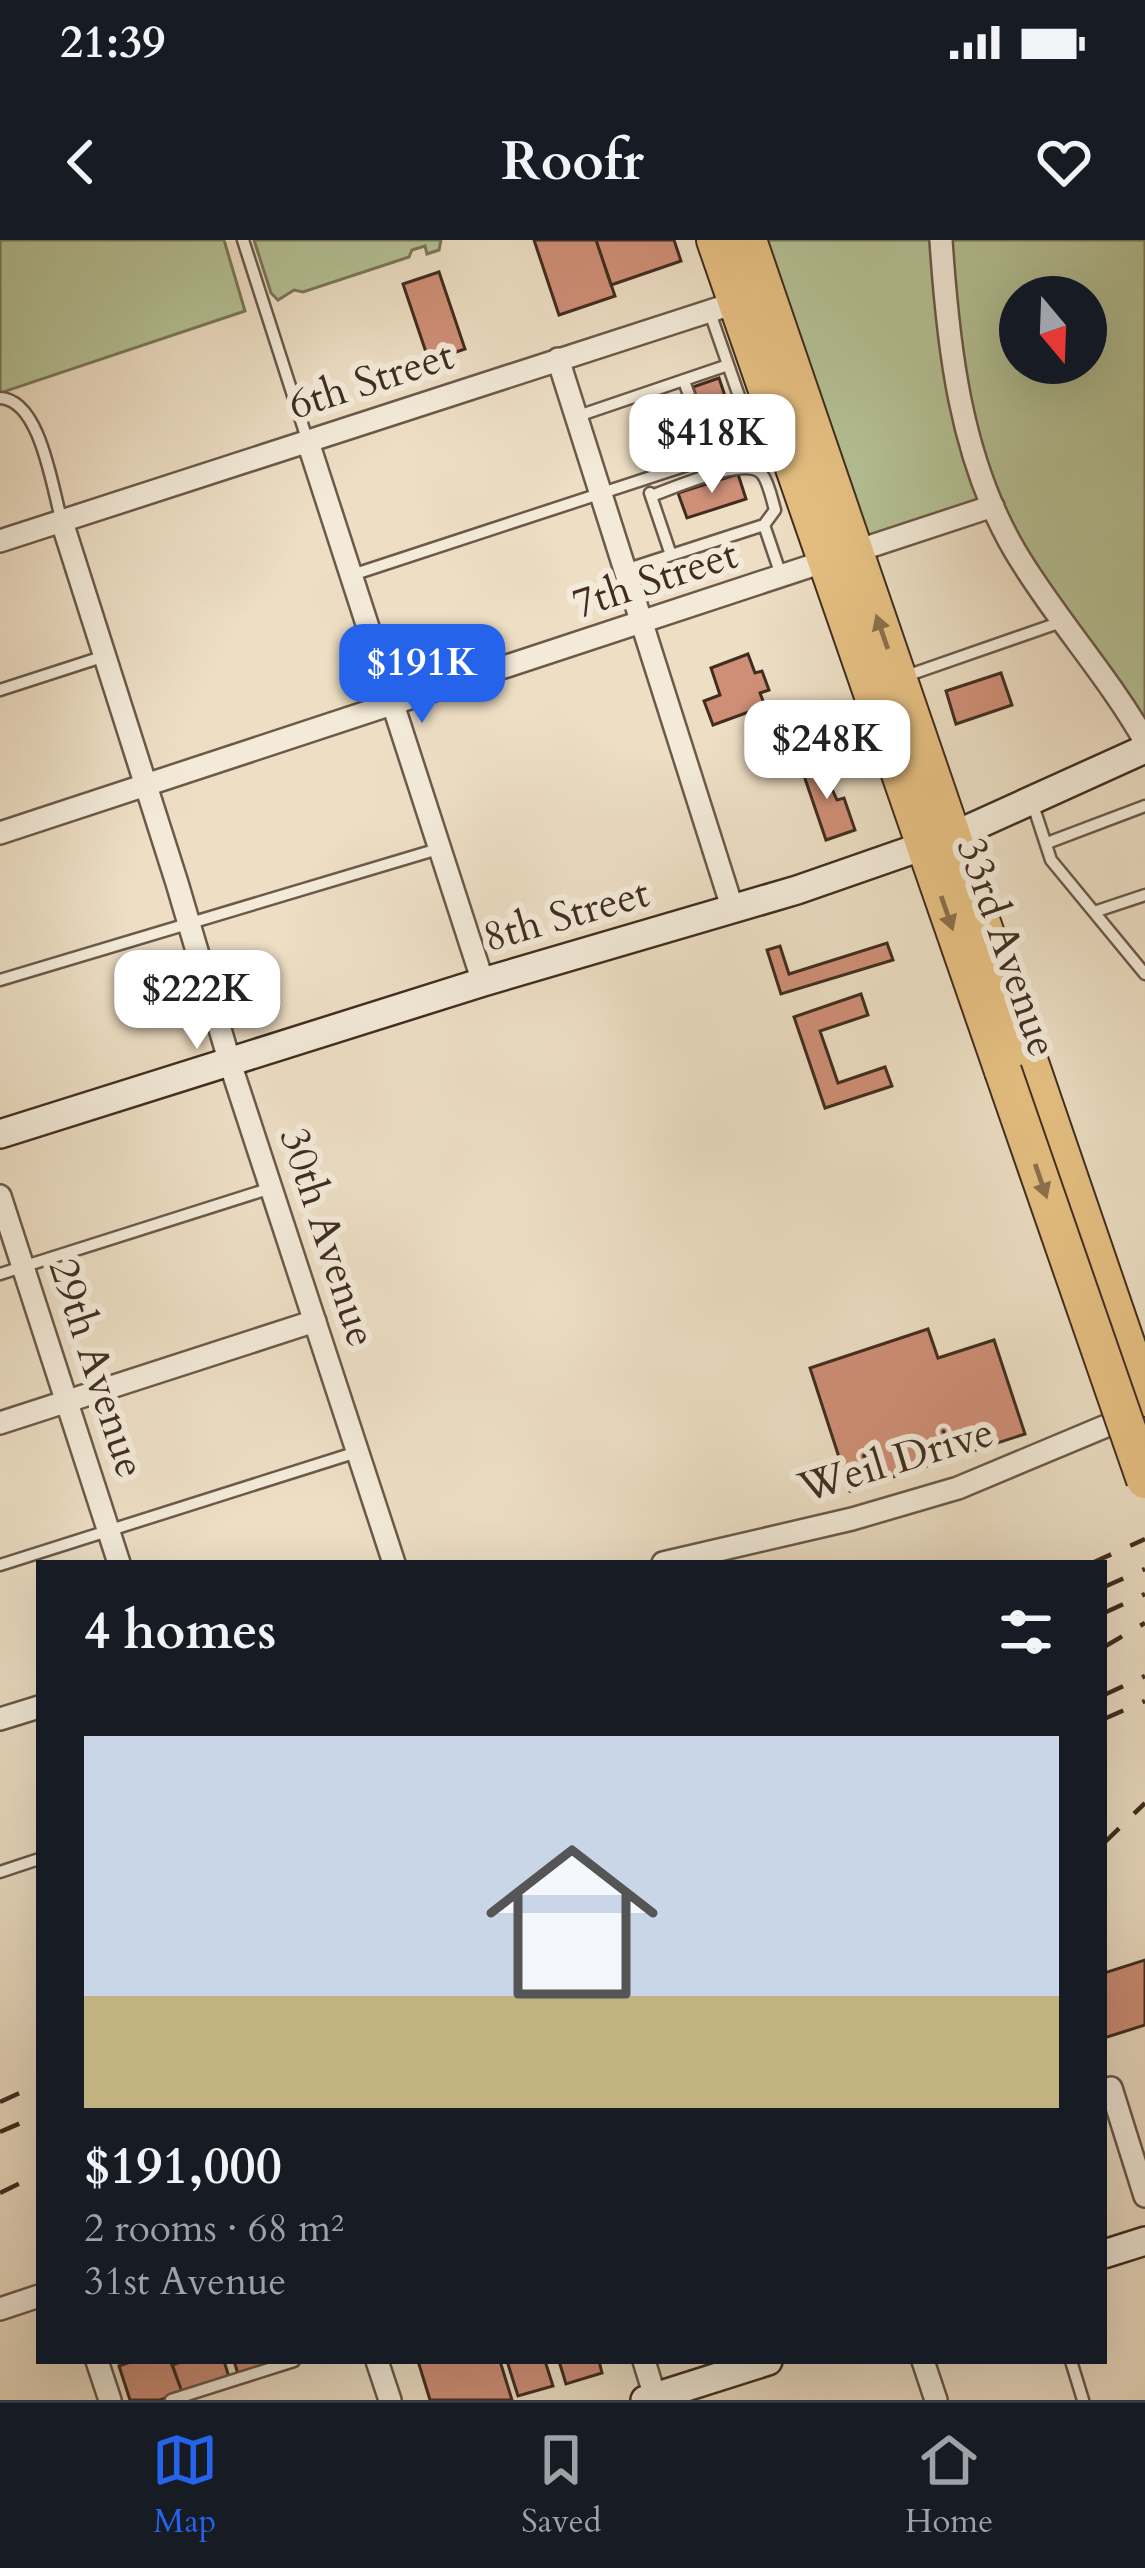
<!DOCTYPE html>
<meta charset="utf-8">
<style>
body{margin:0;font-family:Cardo,serif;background:#242831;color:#f1f3f6;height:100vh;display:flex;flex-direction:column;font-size:45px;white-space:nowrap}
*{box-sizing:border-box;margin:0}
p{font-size:39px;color:#9ea1a6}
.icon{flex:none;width:66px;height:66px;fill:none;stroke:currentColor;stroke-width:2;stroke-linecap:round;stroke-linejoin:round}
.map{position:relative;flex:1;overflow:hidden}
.sheet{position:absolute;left:36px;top:1320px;width:1071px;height:804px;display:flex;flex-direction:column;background:#171b24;border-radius:0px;box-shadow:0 12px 48px #0002}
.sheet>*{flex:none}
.needle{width:78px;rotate:161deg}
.controls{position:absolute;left:999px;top:36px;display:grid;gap:24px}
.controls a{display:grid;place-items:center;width:108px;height:108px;border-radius:50%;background:#171b24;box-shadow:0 12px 48px #0002;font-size:60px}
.price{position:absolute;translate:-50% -102px;padding:0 27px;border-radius:24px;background:#fff;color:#222;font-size:39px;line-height:78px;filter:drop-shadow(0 3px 6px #0008)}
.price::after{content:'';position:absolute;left:50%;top:72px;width:36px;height:27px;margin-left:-18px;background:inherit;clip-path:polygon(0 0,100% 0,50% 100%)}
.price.selected{background:#2563eb;color:#fff}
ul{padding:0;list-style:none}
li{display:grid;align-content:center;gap:24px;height:636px;padding:0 48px}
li+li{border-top:3px solid #363941}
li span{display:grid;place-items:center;height:372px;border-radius:0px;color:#555}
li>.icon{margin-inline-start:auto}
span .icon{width:216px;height:216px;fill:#fffc;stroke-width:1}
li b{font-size:51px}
h2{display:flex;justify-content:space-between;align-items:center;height:144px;padding:0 48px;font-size:51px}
.status{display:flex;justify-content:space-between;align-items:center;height:84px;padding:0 60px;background:#171b24;direction:ltr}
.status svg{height:33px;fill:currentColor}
header{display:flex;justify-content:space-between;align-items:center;height:156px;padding:0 48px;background:#171b24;font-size:54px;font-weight:800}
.tabs{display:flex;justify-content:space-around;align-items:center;height:168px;border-top:3px solid #363941;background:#171b24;font-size:33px;color:#9ea1a6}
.tabs a{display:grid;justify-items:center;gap:6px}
.tabs .selected{color:#2563eb}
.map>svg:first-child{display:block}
.green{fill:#b5c296;stroke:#7a785b;stroke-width:3;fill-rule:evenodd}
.building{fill:#cf8f77;stroke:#402d20;stroke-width:3}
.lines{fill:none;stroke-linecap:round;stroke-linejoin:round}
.lane-casing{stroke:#6b5949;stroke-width:15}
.street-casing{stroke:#6b5949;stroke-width:26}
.secondary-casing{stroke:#402d20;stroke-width:32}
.highway-casing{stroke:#402d20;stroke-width:40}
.lane{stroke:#f3ead9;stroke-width:10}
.street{stroke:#f3ead9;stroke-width:21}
.secondary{stroke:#f3ead9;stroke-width:27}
.highway{stroke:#e6bf82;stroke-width:36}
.rail{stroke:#402d20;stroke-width:4.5;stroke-dasharray:21 21;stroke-linecap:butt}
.highway-bridge-casing{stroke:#402d20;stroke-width:40;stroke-linecap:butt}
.highway-bridge{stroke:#e6bf82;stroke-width:36}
.oneway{fill:#8b6f4c}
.labels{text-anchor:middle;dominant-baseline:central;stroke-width:12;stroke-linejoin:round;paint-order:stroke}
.street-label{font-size:42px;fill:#402d20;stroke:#f3ead9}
</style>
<div class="status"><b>21:39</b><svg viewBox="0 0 49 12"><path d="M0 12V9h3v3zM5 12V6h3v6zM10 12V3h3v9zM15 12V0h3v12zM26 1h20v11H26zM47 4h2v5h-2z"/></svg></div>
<header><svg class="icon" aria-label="back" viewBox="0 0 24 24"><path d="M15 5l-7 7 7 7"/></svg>Roofr<svg class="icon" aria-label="heart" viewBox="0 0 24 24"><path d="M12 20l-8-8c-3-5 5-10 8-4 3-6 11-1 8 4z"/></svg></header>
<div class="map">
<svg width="1145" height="2160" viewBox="0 0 1145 2160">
<rect width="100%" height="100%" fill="#eddec4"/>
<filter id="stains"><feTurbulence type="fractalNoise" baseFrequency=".00167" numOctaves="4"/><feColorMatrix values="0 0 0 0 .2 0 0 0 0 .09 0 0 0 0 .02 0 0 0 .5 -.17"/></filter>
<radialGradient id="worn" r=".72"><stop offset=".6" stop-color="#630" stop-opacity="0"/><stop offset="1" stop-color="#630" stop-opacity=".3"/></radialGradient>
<path class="green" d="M0,0H224L245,71L0,153Z
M254,0H441L439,10L427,14L425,6L412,10L409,17L303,52L294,50L278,60L271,53Z
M748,0H1145V501L993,266L855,314ZM1020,57H1086V123H1020Z"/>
<path class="building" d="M534,0H596L615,56L559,75Z
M596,0H674L681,21L611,45Z
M439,32L465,109L429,121L403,44Z
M719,138L738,195L711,203L693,147Z
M738,234L746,259L687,278L678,253Z
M748,414L755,433L762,431L769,450L760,453L765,466L713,485L704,461L720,455L711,428Z
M1001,433L1012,465L956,484L946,451Z
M818,518L837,560L844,558L855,590L826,600L800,524Z
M887,703L893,720L781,754L767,710L780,706L789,734Z
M861,754L868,775L820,791L838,843L885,827L892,846L825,868L794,777Z
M928,1089L938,1118L994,1100L1025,1194L850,1251L810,1128Z
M1145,1720V1785L1104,1798V1733Z
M133,2121H171L182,2152L160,2160H130L119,2126Z
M184,2121H224L229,2137L182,2152L172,2125Z
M234,2121H276L238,2134Z
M418,2121H500L512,2160H430Z
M507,2121H545L553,2146L518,2156Z
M559,2121H599L602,2133L566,2144Z"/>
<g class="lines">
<defs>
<path id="lane" d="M243,0L308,202
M709,70L755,202
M684,141L711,217
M0,158C41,160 52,248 62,282
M578,176L728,125
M650,253L671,315
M764,285L781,335
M625,330L764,285L775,270C772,260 769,243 762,234C746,215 672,249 651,256
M352,335L776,196
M906,436L1064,381
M0,450L105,416
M1033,565L1051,620L1145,734
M1047,603L1145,566
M1094,672L1145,655
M0,740L438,609
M0,1034L271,948
M0,1325L357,1212
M0,1632L39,1619
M1071,2121L1083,2160
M171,2160L294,2121"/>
<path id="street" d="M941,0C948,106 960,217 1015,311C1054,377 1107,434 1145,501
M558,119L733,670
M308,202L483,742
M62,282L177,643L230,823L394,1323
M0,301L747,59
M0,593L993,266
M0,956L119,1323
M0,1183L315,1081
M663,1323L852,1279L958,1248L1130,1176
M0,1479L39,1467
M1104,1850L1111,1848L1145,1956
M0,2069L39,2056
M97,2121L110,2160
M377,2121L390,2160
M644,2121L656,2160
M923,2121L936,2160"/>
<path id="secondary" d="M0,894L483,742L797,650L955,595L1145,509
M1104,2014L1145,2001
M645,2160L768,2121"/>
<path id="highway" d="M715,0L1003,831
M748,0L1145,1158"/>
</defs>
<use href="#lane" class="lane-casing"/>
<use href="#street" class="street-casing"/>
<use href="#secondary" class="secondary-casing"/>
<use href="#highway" class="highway-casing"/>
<use href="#lane" class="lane"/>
<use href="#street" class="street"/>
<use href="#secondary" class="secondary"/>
<use href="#highway" class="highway"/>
<path class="rail" d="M1092,1323L1145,1299
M1104,1347L1145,1329
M1104,1373L1145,1354
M1104,1407L1145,1383
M1104,1455L1145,1436
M1104,1479L1145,1461
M1104,1603L1145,1563
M0,1862L39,1844
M0,1892L39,1875
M0,1953L39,1934"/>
<defs>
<path id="highway-bridge" d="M1003,831L1145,1240"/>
</defs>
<use href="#highway-bridge" class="highway-bridge-casing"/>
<use href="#highway-bridge" class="highway-bridge"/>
</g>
<defs><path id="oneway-solid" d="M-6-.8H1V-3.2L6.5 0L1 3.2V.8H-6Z" transform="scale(3)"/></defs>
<g class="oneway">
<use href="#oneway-solid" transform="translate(882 392) rotate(-109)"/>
<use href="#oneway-solid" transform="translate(947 673) rotate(71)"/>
<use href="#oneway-solid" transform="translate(1041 941) rotate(71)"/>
</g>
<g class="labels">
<g class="street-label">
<text transform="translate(371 140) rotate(-18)">6th Street</text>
<text transform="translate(655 339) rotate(-18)">7th Street</text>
<text transform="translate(566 675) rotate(-16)">8th Street</text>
<text transform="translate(1007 707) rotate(71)">33rd Avenue</text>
<text transform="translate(328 997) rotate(72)">30th Avenue</text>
<text transform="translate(97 1128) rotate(72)">29th Avenue</text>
<text transform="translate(896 1220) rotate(-17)">Weil Drive</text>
</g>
</g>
<rect width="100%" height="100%" filter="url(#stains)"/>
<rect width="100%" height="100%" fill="url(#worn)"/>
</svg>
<div class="controls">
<a><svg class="needle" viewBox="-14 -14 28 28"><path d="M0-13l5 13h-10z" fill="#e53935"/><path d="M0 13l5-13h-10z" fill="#9ea1a6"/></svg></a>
</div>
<b class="price" style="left:712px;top:256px">$418K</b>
<b class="price selected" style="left:422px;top:486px">$191K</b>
<b class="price" style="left:827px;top:562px">$248K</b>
<b class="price" style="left:197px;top:812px">$222K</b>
<section class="sheet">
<h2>4 homes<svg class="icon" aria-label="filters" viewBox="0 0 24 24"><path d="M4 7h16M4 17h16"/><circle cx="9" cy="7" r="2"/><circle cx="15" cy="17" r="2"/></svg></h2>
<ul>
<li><span style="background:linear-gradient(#c9d6e8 70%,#c2b280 0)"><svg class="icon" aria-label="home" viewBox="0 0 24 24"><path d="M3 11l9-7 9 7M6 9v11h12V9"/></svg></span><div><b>$191,000</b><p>2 rooms · 68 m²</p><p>31st Avenue</p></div></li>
</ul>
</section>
</div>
<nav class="tabs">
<a class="selected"><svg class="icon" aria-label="map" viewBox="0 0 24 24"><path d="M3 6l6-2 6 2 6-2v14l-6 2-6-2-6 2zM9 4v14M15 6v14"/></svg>Map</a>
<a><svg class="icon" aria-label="saved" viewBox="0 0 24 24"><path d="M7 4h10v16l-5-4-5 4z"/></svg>Saved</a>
<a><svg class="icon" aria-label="home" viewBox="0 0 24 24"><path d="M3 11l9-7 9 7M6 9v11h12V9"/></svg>Home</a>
</nav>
